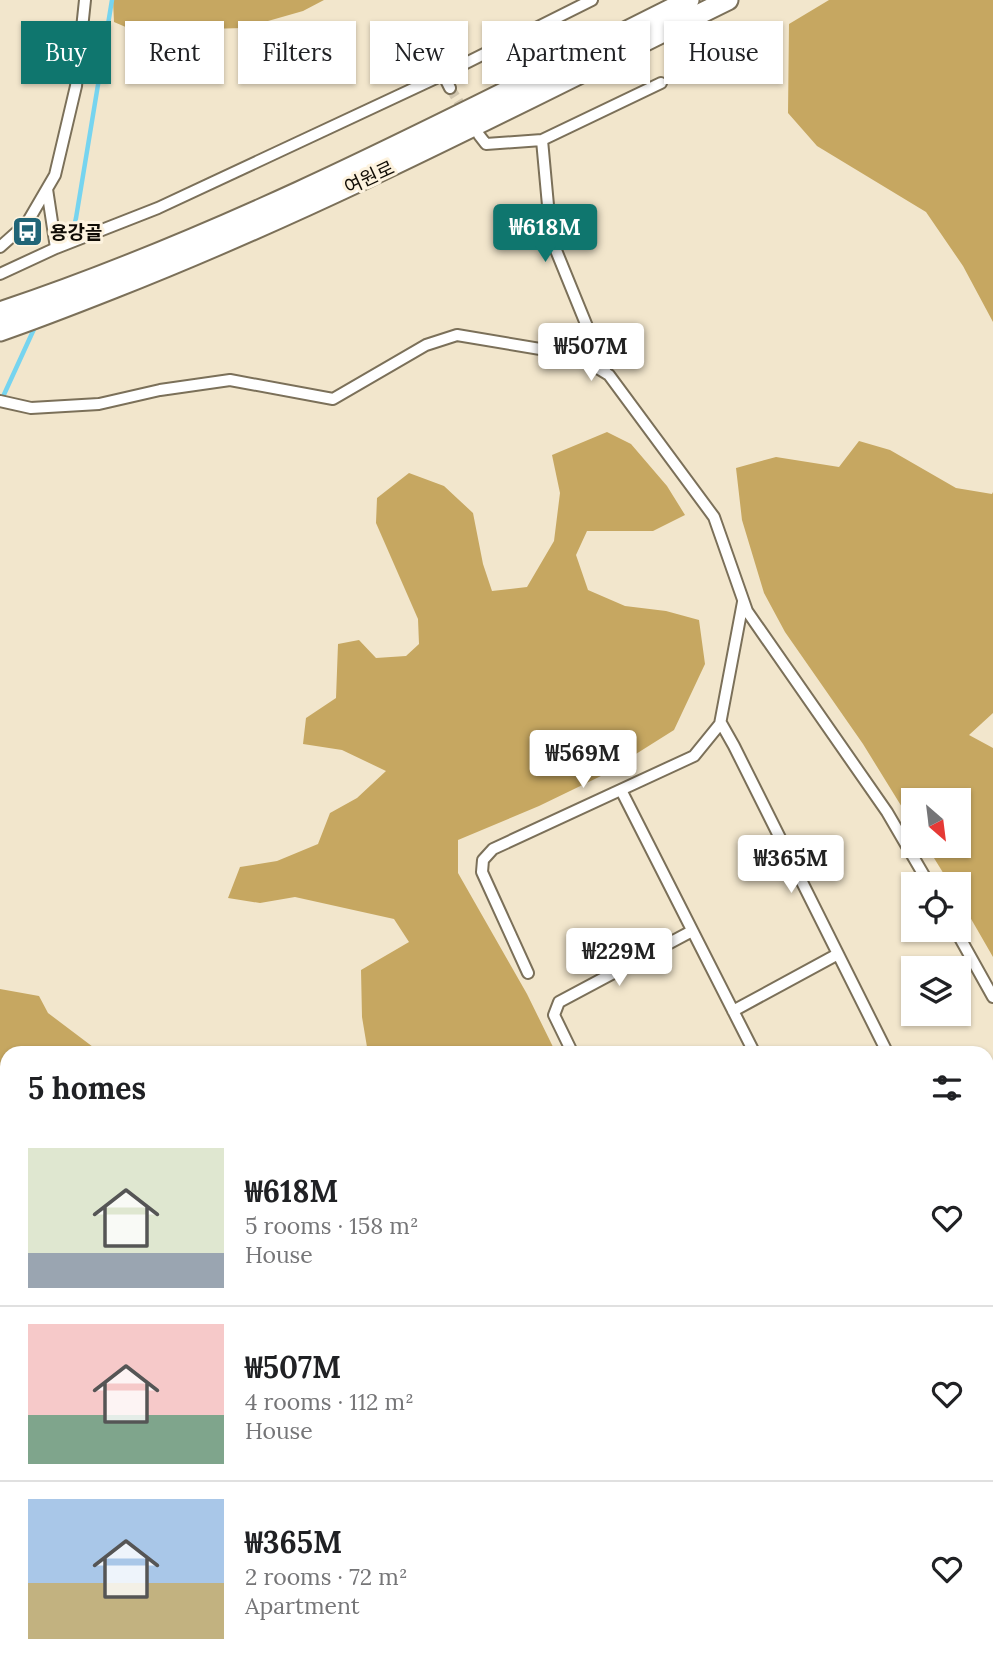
<!DOCTYPE html>
<meta charset="utf-8">
<style>
body{margin:0;font-family:Lora,"Noto Sans KR",serif;background:#f6f6f6;color:#202124;height:100vh;display:flex;flex-direction:column;font-size:26px;white-space:nowrap}
*{box-sizing:border-box;margin:0}
p{font-size:23px;color:#757577}
.icon{flex:none;width:38px;height:38px;fill:none;stroke:currentColor;stroke-width:2;stroke-linecap:round;stroke-linejoin:round}
.map{position:relative;flex:1;overflow:hidden}
.sheet{position:absolute;left:0px;top:1046px;width:994px;height:625px;display:flex;flex-direction:column;background:#fff;border-radius:21px 21px 0 0;box-shadow:0 2px 5px #0004}
.sheet>*{flex:none}
.hud{position:absolute;left:21px;top:21px;width:952px;height:63px;display:flex;gap:14px}
.needle{width:46px;rotate:152deg}
.controls{position:absolute;left:901px;top:788px;display:grid;gap:14px}
.controls a{display:grid;place-items:center;width:70px;height:70px;border-radius:0px;background:#fff;box-shadow:0 2px 5px #0004;font-size:35px}
.price{position:absolute;translate:-50% -60px;padding:0 16px;border-radius:7px;background:#fff;color:#222;font-size:23px;line-height:46px;filter:drop-shadow(0 2px 4px #0008)}
.price::after{content:'';position:absolute;left:50%;top:42px;width:21px;height:16px;margin-left:-10px;background:inherit;clip-path:polygon(0 0,100% 0,50% 100%)}
.price.active{background:#0f766e;color:#fff}
ul{padding:0;list-style:none}
li{display:flex;align-items:center;gap:21px;height:175px;padding:0 28px}
li+li{border-top:2px solid #e0e0e0}
li span{display:grid;place-items:center;flex:none;width:196px;height:140px;border-radius:0px;color:#555}
li>.icon{margin-inline-start:auto}
span .icon{width:84px;height:84px;fill:#fffc;stroke-width:1}
li b{font-size:30px}
h2{display:flex;justify-content:space-between;align-items:center;height:84px;padding:0 28px;font-size:30px}
.chip{padding:0 24px;border-radius:0px;background:#fff;box-shadow:0 2px 5px #0004;font-size:24px;line-height:63px}
.chip.active{background:#0f766e;color:#fff}
.map>svg:first-child{display:block}
.forest{fill:#c6a761}
.lines{fill:none;stroke-linecap:round;stroke-linejoin:round}
.stream{stroke:#76d4ef;stroke-width:4.5}
.street-tunnel{stroke:#d0c5ae;stroke-width:10;stroke-dasharray:10 5;stroke-linecap:butt}
.street-casing{stroke:#7b7059;stroke-width:14}
.highway-casing{stroke:#7b7059;stroke-width:23}
.street{stroke:#fff;stroke-width:10}
.highway{stroke:#fff;stroke-width:19}
.labels{text-anchor:middle;dominant-baseline:central;stroke-width:6;stroke-linejoin:round;paint-order:stroke}
.street-label{font-size:19px;fill:#100c05;stroke:#fdf3df}
.poi-label{font-size:19px;font-weight:bold;fill:#100c05;stroke:#fdf3df;text-anchor:start}
</style>
<div class="map">
<svg width="993" height="1670" viewBox="0 0 993 1670">
<rect width="100%" height="100%" fill="#f2e6cc"/>
<path class="forest" d="M113,0H324L303,11L243,28L135,31L114,22Z
M829,0H993V322L963,266L926,212L817,146L788,113L789,24Z
M607,432L631,444L667,486L685,515L653,531H587L576,555L588,590L625,606L666,611L699,620L705,664L674,730L601,776L539,806L458,840V873L527,994L556,1053H368L362,1017L361,970L409,942L394,919L295,897L260,903L228,898L240,867L277,861L318,844L330,813L357,798L386,771L342,750L303,744L306,718L336,698L338,644L359,640L376,658L406,656L419,644L418,619L376,523L377,498L409,473L444,486L473,513L483,564L492,591L527,587L554,541L560,493L552,455Z
M859,441L890,450L956,488L992,494L993,492V713L969,735L993,748V957L959,898V884H950L926,845H959V800H914L913,825L863,744L785,632L764,593L742,520L736,468L776,457L839,467Z
M0,989L39,996L48,1013L101,1053L7,1054V1348L0,1346Z
M0,1472L7,1475V1664H199L204,1670H0Z
M470,1664H593L597,1670H469Z
M672,1664H779L773,1670H675Z"/>
<g class="lines">
<path class="stream" d="M72,235L76,218L112,0
M1,401L34,329"/>
<path class="street-tunnel" d="M450,88L467,115"/>
<defs>
<path id="street" d="M443,74L450,88
M479,135L486,144L542,140L661,83
M542,140L551,238L606,373
M47,189L56,248
M0,247L27,223L55,175L76,86L85,0
M0,274L56,248L158,208L434,79L592,0
M0,401L31,408L99,404L160,390L230,380L333,399L426,345L457,335L576,355L609,375L714,517L747,611L887,812L929,884
M721,723L734,746L888,1054
M621,790L755,1054
M955,929L993,997
M528,973L482,872L483,860L493,849L694,756L720,724L743,602
M733,1011L838,954
M573,1054L554,1015L559,1002L692,931"/>
<path id="highway" d="M0,312C239,232 464,112 689,0
M0,331C38,318 76,303 114,288C325,205 525,100 728,0"/>
</defs>
<use href="#street" class="street-casing"/>
<use href="#highway" class="highway-casing"/>
<use href="#street" class="street"/>
<use href="#highway" class="highway"/>
</g>
<defs>
<symbol id="bus-square" viewBox="-11 -11 22 22"><rect x="-9" y="-9" width="18" height="18" rx="4" fill="#216577" stroke="#fdf3df"/><path d="M-5-6H5V4H4V6H2V4H-2V6H-4V4H-5ZM-3.5-4V0h7V-4ZM-3.5 1.2v1.5H-2V1.2ZM2 1.2v1.5H3.5V1.2Z" fill="#fff"/></symbol>
</defs>
<g fill-rule="evenodd">
<use href="#bus-square" x="10" y="214" width="35" height="35"/>
</g>
<g class="labels">
<g class="street-label">
<text transform="translate(369 177) rotate(-25)">여원로</text>
</g>
<g class="poi-label">
<text x="50" y="232">용강골</text>
</g>
</g>
</svg>
<div class="controls">
<a><svg class="needle" viewBox="-14 -14 28 28"><path d="M0-13l5 13h-10z" fill="#e53935"/><path d="M0 13l5-13h-10z" fill="#757577"/></svg></a>
<a><svg class="icon" aria-label="locate" viewBox="0 0 24 24"><circle cx="12" cy="12" r="6"/><path d="M12 2v4M12 18v4M2 12h4M18 12h4"/></svg></a>
<a><svg class="icon" aria-label="layers" viewBox="0 0 24 24"><path d="M12 4l9 5-9 5-9-5zM3 14l9 5 9-5"/></svg></a>
</div>
<b class="price active" style="left:545px;top:264px">₩618M</b>
<b class="price" style="left:591px;top:383px">₩507M</b>
<b class="price" style="left:583px;top:790px">₩569M</b>
<b class="price" style="left:791px;top:895px">₩365M</b>
<b class="price" style="left:619px;top:988px">₩229M</b>
<div class="hud">
<a class="chip active">Buy</a>
<a class="chip">Rent</a>
<a class="chip">Filters</a>
<a class="chip">New</a>
<a class="chip">Apartment</a>
<a class="chip">House</a>
</div>
<section class="sheet">
<h2>5 homes<svg class="icon" aria-label="filters" viewBox="0 0 24 24"><path d="M4 7h16M4 17h16"/><circle cx="9" cy="7" r="2"/><circle cx="15" cy="17" r="2"/></svg></h2>
<ul>
<li><span style="background:linear-gradient(#dfe7d0 75%,#9aa5b1 0)"><svg class="icon" aria-label="home" viewBox="0 0 24 24"><path d="M3 11l9-7 9 7M6 9v11h12V9"/></svg></span><div><b>₩618M</b><p>5 rooms · 158 m²</p><p>House</p></div><svg class="icon" aria-label="heart" viewBox="0 0 24 24"><path d="M12 20l-8-8c-3-5 5-10 8-4 3-6 11-1 8 4z"/></svg></li>
<li><span style="background:linear-gradient(#f6c9c9 65%,#7fa58c 0)"><svg class="icon" aria-label="home" viewBox="0 0 24 24"><path d="M3 11l9-7 9 7M6 9v11h12V9"/></svg></span><div><b>₩507M</b><p>4 rooms · 112 m²</p><p>House</p></div><svg class="icon" aria-label="heart" viewBox="0 0 24 24"><path d="M12 20l-8-8c-3-5 5-10 8-4 3-6 11-1 8 4z"/></svg></li>
<li><span style="background:linear-gradient(#a9c7e8 60%,#c2b280 0)"><svg class="icon" aria-label="home" viewBox="0 0 24 24"><path d="M3 11l9-7 9 7M6 9v11h12V9"/></svg></span><div><b>₩365M</b><p>2 rooms · 72 m²</p><p>Apartment</p></div><svg class="icon" aria-label="heart" viewBox="0 0 24 24"><path d="M12 20l-8-8c-3-5 5-10 8-4 3-6 11-1 8 4z"/></svg></li>
</ul>
</section>
</div>
